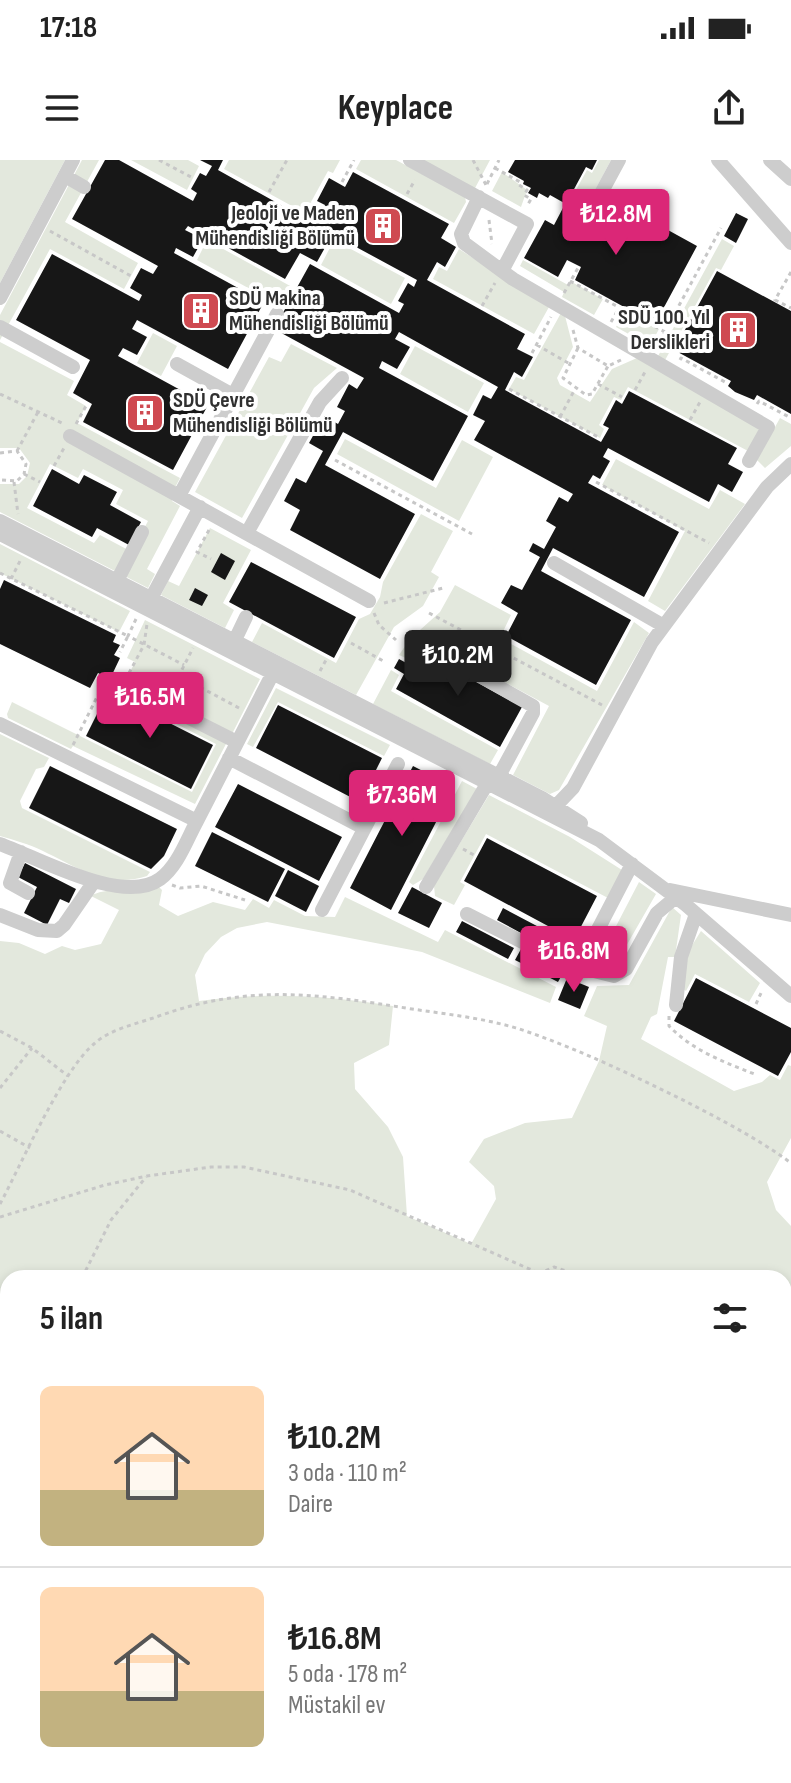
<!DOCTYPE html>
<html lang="tr">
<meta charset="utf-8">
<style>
body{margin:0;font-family:"Sofia Sans Condensed",sans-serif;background:#f6f6f6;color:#222;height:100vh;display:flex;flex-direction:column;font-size:30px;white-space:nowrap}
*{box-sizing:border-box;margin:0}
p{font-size:26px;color:#767676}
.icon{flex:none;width:44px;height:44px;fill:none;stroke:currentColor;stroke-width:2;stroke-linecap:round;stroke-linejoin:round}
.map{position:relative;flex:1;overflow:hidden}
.drawer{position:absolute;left:0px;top:1110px;width:792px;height:514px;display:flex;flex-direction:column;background:#fff;border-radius:24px 24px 0 0;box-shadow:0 4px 12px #0003}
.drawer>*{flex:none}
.price{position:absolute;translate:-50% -68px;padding:0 18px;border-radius:8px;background:#db2777;color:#fff;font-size:26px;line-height:52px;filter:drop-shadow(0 2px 4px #0008)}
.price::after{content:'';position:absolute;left:50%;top:48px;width:24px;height:18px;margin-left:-12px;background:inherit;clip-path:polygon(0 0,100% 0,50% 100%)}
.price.selected{background:#222;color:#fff}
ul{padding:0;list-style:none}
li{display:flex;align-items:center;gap:24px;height:200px;padding:0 40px}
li+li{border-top:2px solid #e0e0e0}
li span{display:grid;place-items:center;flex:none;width:224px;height:160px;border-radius:12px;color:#555}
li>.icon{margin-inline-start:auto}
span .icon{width:96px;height:96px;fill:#fffc;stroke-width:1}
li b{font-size:34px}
h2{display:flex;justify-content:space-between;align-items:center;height:96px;padding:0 40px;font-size:34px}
.status{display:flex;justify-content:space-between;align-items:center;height:56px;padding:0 40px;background:#fff;direction:ltr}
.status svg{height:22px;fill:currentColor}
header{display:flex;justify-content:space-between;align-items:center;height:104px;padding:0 40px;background:#fff;font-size:36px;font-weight:700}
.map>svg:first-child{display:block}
.green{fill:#e3e8dd;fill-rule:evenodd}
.building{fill:#171717}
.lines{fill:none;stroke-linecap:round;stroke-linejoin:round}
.path{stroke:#c7c7c7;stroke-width:3;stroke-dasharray:4 4;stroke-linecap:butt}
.minor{stroke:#cdcdcd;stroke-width:14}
.labels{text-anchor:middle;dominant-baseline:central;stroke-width:8;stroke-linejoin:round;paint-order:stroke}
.poi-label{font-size:22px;font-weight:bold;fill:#303030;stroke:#fff;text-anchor:end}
</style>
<div class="status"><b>17:18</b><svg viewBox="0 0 49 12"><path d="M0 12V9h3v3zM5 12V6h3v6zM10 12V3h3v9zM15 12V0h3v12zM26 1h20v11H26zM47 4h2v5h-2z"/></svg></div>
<header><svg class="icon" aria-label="menu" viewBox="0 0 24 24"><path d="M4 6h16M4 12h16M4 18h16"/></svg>Keyplace<svg class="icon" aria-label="share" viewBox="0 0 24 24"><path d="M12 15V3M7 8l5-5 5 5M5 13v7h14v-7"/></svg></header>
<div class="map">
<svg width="791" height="1623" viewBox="0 0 791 1623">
<rect width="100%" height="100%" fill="#fff"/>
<path class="green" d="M0,0H65L0,123Z
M82,0H99L65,62L138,103L124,129L50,89L0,180V155Z
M131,0H188L199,6L187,30Z
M229,0H340L333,13L328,11L311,42L318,47L312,57L224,9Z
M361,0H396L465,37L466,42L454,63L356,9Z
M420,0H490L474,30Z
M599,0H611L586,47L571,39L587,10L592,13Z
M502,12L527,30L521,47L492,31Z
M722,79L734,86L721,110L716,108L664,202L657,198Z
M207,80L292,127L281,146L197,100Z
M334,80L405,118L391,144L321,105Z
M459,89L549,147L534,174L433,119L439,107L447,111Z
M523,100L568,125L570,121L603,139L594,155L562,137L564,132L520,106Z
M625,151L659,169L652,182L645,183L616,167Z
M561,153L565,156L573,187L557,218L560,225L590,242L612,209L637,198L760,268L748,291L628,227L621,240L614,237L599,265L604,269L600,278L509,229L516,217L524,220Z
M153,173L177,186L161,216L137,203Z
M0,182L74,221L67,235L86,246L77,263L180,318L171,335L172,341L180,346L147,409L155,414L148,428L0,352V324H19L27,316L30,303L19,288H0ZM50,304L78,318L83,309L123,330L116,344L148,361L132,392L100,375L94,383L27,348Z
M291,184L337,208L314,228L242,358L195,332L269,197L281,202Z
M415,186L484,223L468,252L400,214Z
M780,258L791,264V286L765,308L757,300Z
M345,279L436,328L462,280L493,297L459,361L337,294Z
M616,299L709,349L720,330L745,344L665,451L648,441L685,371L602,325Z
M421,354L453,371L431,412L439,417L423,446L394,467L356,535L252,482L262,463L336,503L359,459L370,454L380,437L383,422Z
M210,368L251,390L223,443L234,450L225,468L161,435L168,421L179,426Z
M0,384L130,451L119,472L0,413Z
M455,425L511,455L500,478L597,531L634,462L649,473L559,630L550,634L513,615L549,546L426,480L416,486L408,499L399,495L410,479L440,452Z
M145,460L260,519L232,574L126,520L135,502L127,498Z
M391,510L399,515L391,531L498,590L490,604L373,544Z
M276,528L390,585L384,596L278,542L253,587L247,584Z
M122,529L227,582L195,644L73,586L71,589L8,558L7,554L12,542L192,632L216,584L119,535Z
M0,574L49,598L44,607L36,609L20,641L22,648L150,712L147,716C108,729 76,707 43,691C29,684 14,680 0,676Z
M462,621L477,629L423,719L413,725L409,722Z
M489,635L570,677L622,710L608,738L486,674L460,722L465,725L454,745L435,736L434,726Z
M639,722L656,734L617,802L601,795Z
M159,727L162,730L159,745L178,756L213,742L245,750L253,739L269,748L274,740L305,756L335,757L345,737L438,782L445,770L556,827L550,843L422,792L267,762L237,768L221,777L205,794L195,815L199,841C265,832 327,835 393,846L389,885L354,903L355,929L388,967L403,997L407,1056L471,1084L496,1039L494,1026L469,1002L484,979L525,963L572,958L599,901L607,866L584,856L597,826L629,825L672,747L681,755L675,797H668L657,854L651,857L641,879L734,931L762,922L770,915L780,920L788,905L791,906V978L767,1022L776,1050L791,1066V1623H0V781L19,783L45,794L62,786L75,790L101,784L119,750L91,736C101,728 143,729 159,727ZM8,1118H784V1616H8Z
M701,771L760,823L749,842L695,814L686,831L682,828L686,795Z"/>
<path class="building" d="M105,0H119L193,41L197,33L191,29L200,13L206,16L212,6L200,0H223L218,10L315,64L325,45L317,41L329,18L345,27L353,12L449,64L441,78L456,87L445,107L437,102L427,120L525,174L517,189L533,197L522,217L514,212L505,230L601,282L609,268L603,265L616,240L622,244L629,231L737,288L728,304L743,312L732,332L718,324L709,342L608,288L603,297L610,301L600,319L593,315L588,323L679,372L644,437L553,388L541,411L631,460L596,525L506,476L518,453L501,443L511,425L522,430L540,397L529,391L533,383L544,389L556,367L546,361L559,337L568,342L573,334L474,280L485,261L473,255L483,235L491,239L498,227L399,172L395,179L410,187L397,209L382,201L379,208L468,256L433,321L343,272L325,305L415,354L380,419L290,370L300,350L284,341L296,318L306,323L323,291L309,283L324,256L338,264L345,251L337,247L349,224L357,229L364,218L274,169L310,104L399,153L404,144L398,141L408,123L414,127L417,120L321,68L316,78L327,84L317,102L300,93L285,119L188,66L185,70L203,79L193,97L176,88L174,93L264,142L228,209L137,160L132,169L147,177L137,195L123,188L118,196L208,245L173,310L83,262L92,244L73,233L90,200L16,160L52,94L139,141L142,135L130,128L141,108L153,114L158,106L72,59Z
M515,0H597L592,10L586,7L566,44L550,35L548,38L539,33L537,38L528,33L531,28L523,24L524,21L508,12Z
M617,42L697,86L655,164L575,120L581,107L567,100L558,117L524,98L545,60L554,65L564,46L603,68Z
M736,53L748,59L736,83L724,76Z
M717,111L791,151V254L757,235L754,240L735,232L728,226L731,221L674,190Z
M52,309L79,324L84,315L117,332L110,345L141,362L129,385L97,368L92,377L33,346Z
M221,393L235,401L225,420L211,412Z
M251,402L356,457L334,498L229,442Z
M4,420L116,475L113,482L120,485L114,495L120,498L110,519L98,513L90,528L0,484V429Z
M195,428L208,435L202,446L189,440Z
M418,490L522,547L500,587L396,529L404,514L394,508L399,499L410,505Z
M108,532L213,585L191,629L86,576Z
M278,545L382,598L360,642L256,588Z
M50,606L177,669L164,696L151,709L29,648Z
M413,606L454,627L391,750L350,728Z
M238,624L342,677L319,721L215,667Z
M212,672L285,709L268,742L195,706Z
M487,678L597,736L574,780L464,721Z
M25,703L76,729L69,743L60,739L47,765L24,753L37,727L18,717Z
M288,710L319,726L306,752L275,736Z
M412,727L442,743L429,768L398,753Z
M503,748L571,784L565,797L497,760Z
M462,761L514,788L508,799L456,772Z
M521,789L564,811L558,822L515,800Z
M567,818L589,827L580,849L558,840Z
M696,818L791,868V892L778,916L674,861Z"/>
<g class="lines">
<path class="path" d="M159,0L193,18
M473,0L486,25
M495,8L520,22L519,25L527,30L524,35L531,39L527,46
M342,22L354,0
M487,24L499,0
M269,32L287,0
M407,34L415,20
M489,60L492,84
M50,71L131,116
M791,112L775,140L791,148
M570,121L665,172
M564,133L578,108
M482,146L495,123
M611,162L619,148
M573,170L578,188L608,206L621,200
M537,185L570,204
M578,188L563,218L586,235L592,234L608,206
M656,188L721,68
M532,193L551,157
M680,200L681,198L725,222L723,225
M598,224L622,237
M509,229L600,278
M635,230L645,212
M0,234L62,263
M757,244L759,241L791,258
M560,257L575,229
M690,260L700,242
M76,264L86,246
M17,291L38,252
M0,293L17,291L26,304L24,314L17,321L0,320
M335,300L472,374
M54,306L64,288
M24,314L40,322
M14,322L18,354
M596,322L709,383
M209,370L197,392L211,399
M0,413L128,476L120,492
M11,419L20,401
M384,443L443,428
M374,453L379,465L396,480
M429,453L602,545
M136,459L128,476L184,505
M351,483L385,502
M320,511L326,500
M129,513L144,485L147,464
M179,516L241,549
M171,531L193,488
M73,585L102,527L109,526
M463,689L474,695
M172,725L180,728L201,726L245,740
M756,844L762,831
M669,856V866C693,891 726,903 757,915
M0,871L32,888L68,916
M0,928L32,888
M0,971L30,988
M0,1044C22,1003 62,910 95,883C111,869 136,864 156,857C249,823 318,834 412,849C452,855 493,859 531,873C582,891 632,915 681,939C718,958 757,978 791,1003
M0,1057L105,1025L147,1016L211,1007H244L350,1030L543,1115
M82,1118L111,1060L146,1017
M543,1118L545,1111L554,1107L588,1118
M784,1200L791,1203
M0,1244L8,1238
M784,1348L791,1358
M784,1584L791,1586"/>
<path class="minor" d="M410,0L527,64L502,111
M718,0L791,83
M770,0L791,19
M65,16L84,27
M479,37L461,74L464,83L513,119L768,267L749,301
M592,50L619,0
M0,138L73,0
M0,167L73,207
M177,204L233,235
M70,276L369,441
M179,336L277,154
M0,361L542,638L581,663
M247,373L320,242L342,218
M0,374L599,680L686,745L791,836
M554,403L664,466
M117,421L142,372
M147,446L200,347
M234,482L246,457
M428,487L533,546V553L499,616
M124,525L237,582
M0,564L197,661L275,509
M229,598L364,668
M551,651L573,628L652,482L767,327L791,304
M0,684C39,698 123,746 160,719C178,706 187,679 197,661
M21,692L10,723L28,733
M426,727L487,624
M670,730L791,755
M322,750L398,604
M467,754L566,804L614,816L626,809L657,753L676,737
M0,755L38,770L57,771L64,765L93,723
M578,808L632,704
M676,845L681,797L696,754"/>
</g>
<defs>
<symbol id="building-square" viewBox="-11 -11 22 22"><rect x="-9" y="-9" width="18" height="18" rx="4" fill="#cf4a51" stroke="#fff"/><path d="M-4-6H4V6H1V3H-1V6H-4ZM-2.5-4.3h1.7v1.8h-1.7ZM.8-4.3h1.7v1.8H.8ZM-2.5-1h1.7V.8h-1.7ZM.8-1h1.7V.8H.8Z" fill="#fff"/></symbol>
</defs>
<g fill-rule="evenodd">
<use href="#building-square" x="361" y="44" width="44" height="44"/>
<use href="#building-square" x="179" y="129" width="44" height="44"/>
<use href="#building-square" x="716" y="148" width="44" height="44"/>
<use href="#building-square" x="123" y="231" width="44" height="44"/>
</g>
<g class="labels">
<g class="poi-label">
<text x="355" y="53">Jeoloji ve Maden<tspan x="355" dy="25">Mühendisliği Bölümü</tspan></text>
<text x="229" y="138" text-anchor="start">SDÜ Makina<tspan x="229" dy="25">Mühendisliği Bölümü</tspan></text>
<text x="710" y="157">SDÜ 100. Yıl<tspan x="710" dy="25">Derslikleri</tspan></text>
<text x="173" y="240" text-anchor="start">SDÜ Çevre<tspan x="173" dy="25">Mühendisliği Bölümü</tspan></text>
</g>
</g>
</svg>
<b class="price" style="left:616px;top:97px">₺12.8M</b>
<b class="price selected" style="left:458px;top:538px">₺10.2M</b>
<b class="price" style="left:150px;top:580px">₺16.5M</b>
<b class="price" style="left:402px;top:678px">₺7.36M</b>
<b class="price" style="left:574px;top:834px">₺16.8M</b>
<section class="drawer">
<h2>5 ilan<svg class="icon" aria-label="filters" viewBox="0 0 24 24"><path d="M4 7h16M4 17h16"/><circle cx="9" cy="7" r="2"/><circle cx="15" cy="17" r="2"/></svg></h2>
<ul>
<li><span style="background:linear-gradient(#ffd9b3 65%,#c2b280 0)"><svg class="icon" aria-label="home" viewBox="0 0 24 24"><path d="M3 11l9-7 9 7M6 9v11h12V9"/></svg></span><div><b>₺10.2M</b><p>3 oda · 110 m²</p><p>Daire</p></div></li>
<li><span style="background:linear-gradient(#ffd9b3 65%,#c2b280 0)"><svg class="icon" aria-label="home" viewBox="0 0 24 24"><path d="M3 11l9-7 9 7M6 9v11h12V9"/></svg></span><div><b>₺16.8M</b><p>5 oda · 178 m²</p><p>Müstakil ev</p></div></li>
</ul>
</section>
</div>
